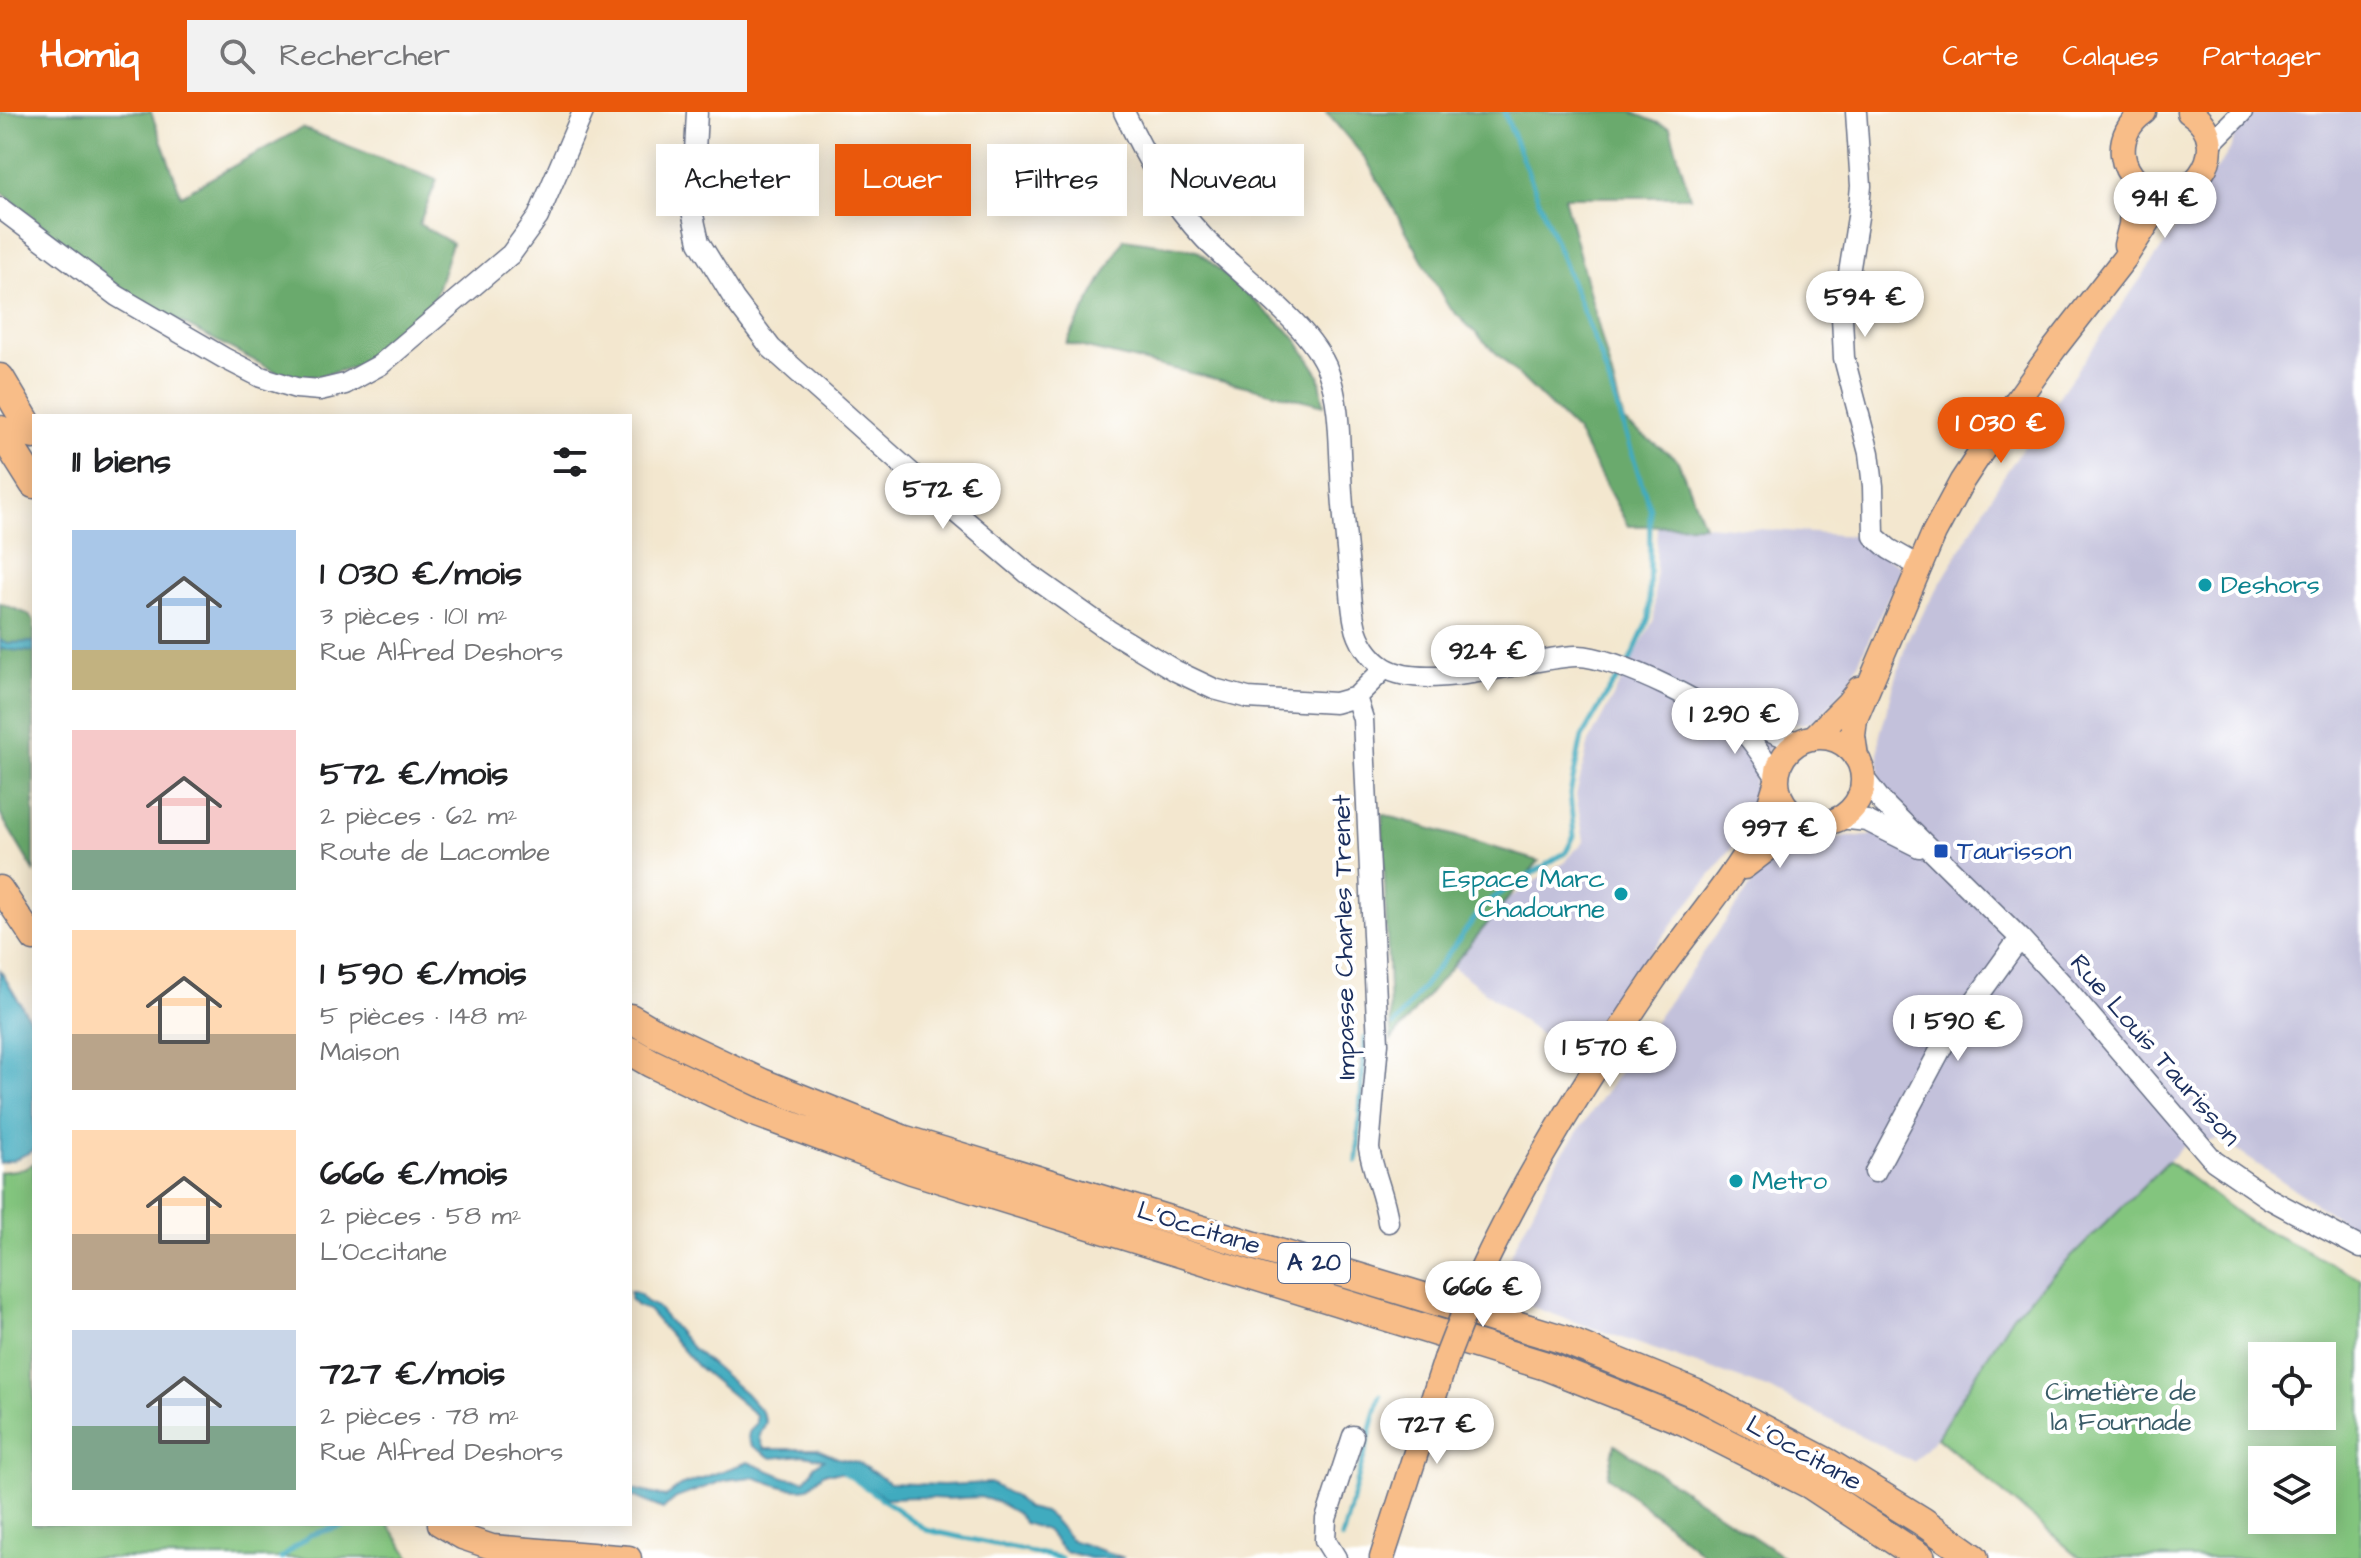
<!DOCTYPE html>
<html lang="fr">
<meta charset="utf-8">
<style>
body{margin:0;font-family:"Architects Daughter",sans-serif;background:#f2f2f2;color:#202124;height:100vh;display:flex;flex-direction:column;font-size:30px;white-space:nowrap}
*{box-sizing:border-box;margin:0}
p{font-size:26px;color:#757577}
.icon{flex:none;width:44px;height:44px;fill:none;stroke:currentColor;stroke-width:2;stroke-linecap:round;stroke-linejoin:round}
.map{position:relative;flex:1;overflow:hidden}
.sheet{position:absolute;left:32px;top:302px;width:600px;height:1112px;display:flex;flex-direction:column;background:#fff;border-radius:0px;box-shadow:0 4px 20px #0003}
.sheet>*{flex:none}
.top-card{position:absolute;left:656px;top:32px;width:760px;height:72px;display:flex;gap:16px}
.fabs{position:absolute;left:2248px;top:1230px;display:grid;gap:16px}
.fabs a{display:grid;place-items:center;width:88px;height:88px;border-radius:0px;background:#fff;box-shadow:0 4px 20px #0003;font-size:40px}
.price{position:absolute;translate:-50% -68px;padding:0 18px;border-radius:28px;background:#fff;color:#222;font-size:26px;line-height:52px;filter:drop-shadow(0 2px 4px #0008)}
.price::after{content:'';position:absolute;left:50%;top:48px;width:24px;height:18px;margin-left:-12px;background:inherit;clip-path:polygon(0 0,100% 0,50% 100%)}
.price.selected{background:#ea580c;color:#fff}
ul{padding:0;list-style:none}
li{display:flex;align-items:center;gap:24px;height:200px;padding:0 40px}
li span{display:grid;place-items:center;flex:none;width:224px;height:160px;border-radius:0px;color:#555}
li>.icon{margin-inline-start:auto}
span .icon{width:96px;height:96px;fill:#fffc;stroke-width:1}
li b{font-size:34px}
h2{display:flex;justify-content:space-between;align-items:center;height:96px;padding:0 40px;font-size:34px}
.chip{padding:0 28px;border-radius:0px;background:#fff;box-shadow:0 4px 20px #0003;font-size:28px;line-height:72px}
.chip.selected{background:#ea580c;color:#fff}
header{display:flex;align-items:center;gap:48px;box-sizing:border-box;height:112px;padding:0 40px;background:#ea580c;color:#fff}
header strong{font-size:38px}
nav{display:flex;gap:44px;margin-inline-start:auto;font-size:28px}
.search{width:560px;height:72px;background:#f2f2f2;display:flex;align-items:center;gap:20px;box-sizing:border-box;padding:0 28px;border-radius:0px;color:#757577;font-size:30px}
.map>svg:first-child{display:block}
.industrial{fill:#c3c1db}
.green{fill:#83c57e;stroke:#4f7a6e;stroke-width:2;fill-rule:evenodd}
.forest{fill:#6aaa6d;stroke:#426c66;stroke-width:2}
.water{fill:#40abbf;stroke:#2e6d8e;stroke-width:2}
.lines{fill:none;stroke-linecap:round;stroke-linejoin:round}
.stream{stroke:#40abbf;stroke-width:5}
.minor-casing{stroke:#676f86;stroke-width:23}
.major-casing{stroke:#676f86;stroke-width:27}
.highway-casing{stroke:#676f86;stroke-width:31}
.minor{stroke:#fff;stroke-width:20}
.major{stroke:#f8bd88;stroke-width:24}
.highway{stroke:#f8bd88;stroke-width:28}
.major-bridge-casing{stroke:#676f86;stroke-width:27;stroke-linecap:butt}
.major-bridge{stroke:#f8bd88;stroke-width:24}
.culture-dot{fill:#0f9aa8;stroke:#fff;stroke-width:3}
.transit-dot{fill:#1a4fb4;stroke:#fff;stroke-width:3}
.labels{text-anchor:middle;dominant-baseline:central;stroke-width:8;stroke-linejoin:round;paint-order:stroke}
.shield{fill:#fff;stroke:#5f6d8e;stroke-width:2}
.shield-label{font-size:24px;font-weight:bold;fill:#1b2f5e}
.culture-label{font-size:26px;fill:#0d838f;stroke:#fff;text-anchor:start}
.transit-label{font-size:26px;fill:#164399;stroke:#fff;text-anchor:start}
.street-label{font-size:26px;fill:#1b2f5e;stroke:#fff}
.park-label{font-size:26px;fill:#3a5c68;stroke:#fff}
</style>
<header>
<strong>Homiq</strong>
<div class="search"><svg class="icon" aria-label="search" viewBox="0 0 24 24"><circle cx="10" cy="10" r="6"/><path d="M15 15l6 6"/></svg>Rechercher</div>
<nav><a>Carte</a><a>Calques</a><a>Partager</a></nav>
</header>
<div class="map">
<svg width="2361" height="1446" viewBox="0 0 2361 1446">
<rect width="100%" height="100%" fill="#fff"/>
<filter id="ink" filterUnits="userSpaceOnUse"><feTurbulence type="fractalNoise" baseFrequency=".0125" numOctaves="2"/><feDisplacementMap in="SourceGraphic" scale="16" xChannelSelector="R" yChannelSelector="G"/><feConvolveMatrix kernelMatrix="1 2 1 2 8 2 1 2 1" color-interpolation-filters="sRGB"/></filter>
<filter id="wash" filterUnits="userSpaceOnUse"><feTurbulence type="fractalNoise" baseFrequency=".006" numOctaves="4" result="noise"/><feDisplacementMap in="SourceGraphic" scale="32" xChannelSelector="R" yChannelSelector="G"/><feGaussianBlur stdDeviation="1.8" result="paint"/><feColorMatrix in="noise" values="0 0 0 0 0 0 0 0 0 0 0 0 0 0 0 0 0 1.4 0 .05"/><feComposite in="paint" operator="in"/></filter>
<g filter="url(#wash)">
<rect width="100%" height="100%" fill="#f3e7cf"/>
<path class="industrial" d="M2238,0H2361V1122L2220,1027L2184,1034L2013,1203L1937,1325L1913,1350L1769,1277L1492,1181L1557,1049L1763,756L1792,735L1821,726L1869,724L1907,698L1879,671V626L1907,528L2003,365L2232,35Z
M1704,413L1853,424L1902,455L1849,571L1821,603L1807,611L1780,613L1754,668L1755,685L1746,718L1569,945L1452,854L1508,787L1564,750L1584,729L1576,683L1589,630L1654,507L1657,414Z"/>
<path class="green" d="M2168,1049L2248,1109L2361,1167V1446H2080L1937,1325L2013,1203ZM2262,1244H2322V1304H2262ZM2262,1348H2322V1408H2262Z
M34,1051V1412H388L411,1446H0V1060L24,1057Z"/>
<path class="forest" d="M0,0H151L181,83L302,16L437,68L419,112L452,131L429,203L369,251L320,264L288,266L130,184L0,79Z
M1326,0H1632L1670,16L1690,85H1564L1624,310L1677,347L1704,413L1628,414L1577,320L1448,194L1366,47Z
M1124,127L1197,138L1294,224L1319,262L1324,293L1066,231Z
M0,491L28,502L34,509V759L0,702Z
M1382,702L1539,749L1391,928Z
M1615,1332L1785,1446H1708L1608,1364Z"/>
<path class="water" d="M0,528L8,531L34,530V540L0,537Z
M0,858L34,914V1038L14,1048L0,1051Z
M630,1179L640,1182L646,1190L657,1195L692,1236L745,1281L762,1300L766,1310C760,1324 757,1321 764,1337H817L838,1346L857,1350L890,1371L943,1373L990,1371L1015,1385L1027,1396L1044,1400L1054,1408L1071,1428L1124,1446H1090L1064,1439L1046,1418L1024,1411L1016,1401L997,1390L980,1385L947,1387L917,1385L886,1386L845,1361H824L808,1376L800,1377L786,1376L753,1365L725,1368L676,1386L663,1397L635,1385L630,1386V1376L665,1385L680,1374L748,1350L787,1366L805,1368L811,1361L814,1354L824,1347L804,1343L772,1346L752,1334C745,1326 749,1317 756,1312V1303L697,1254L648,1198L637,1194L630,1187Z"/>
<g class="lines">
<path class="stream" d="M1504,0L1600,242L1650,397L1649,506L1628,553
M1394,913L1487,790L1566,740L1574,724L1570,682L1582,625L1611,575L1622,561
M1357,1049L1365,926
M844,1360L926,1418L1061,1446
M1342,1426L1380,1284
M281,1446L310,1423L349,1412"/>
</g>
</g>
<g filter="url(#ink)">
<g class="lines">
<defs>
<path id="minor" d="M697,0L692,99L699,130L734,187L771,236L946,392L1026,460L1108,518L1176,559L1214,577L1248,586L1335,591L1356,585L1385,556
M1124,0C1146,46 1170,90 1205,127C1241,164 1311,213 1328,259C1340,291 1339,327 1341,361C1342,393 1346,425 1349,458C1351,475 1351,495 1355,512C1358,529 1370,547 1385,556C1428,581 1526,546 1576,544C1612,542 1725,599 1749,626C1759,638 1768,653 1777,666
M1856,0L1861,74L1858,105L1842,205L1844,246L1869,341L1873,374L1874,424L1889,437L1919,454
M2210,32L2242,0
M0,96L117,184L224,246L261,265L296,276L320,278L345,272L380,253L511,142L538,105L583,0
M1356,585L1363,607L1378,931L1369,1036C1373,1061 1385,1084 1388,1110
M1729,602L1799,631
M1863,665L1883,691L2021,827L2066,876L2214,1049L2268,1086L2361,1136
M1839,706L1867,709L1919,735
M1875,1060L1943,933L2012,837L2021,827
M1336,1446L1325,1428L1326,1407L1353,1324"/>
<path id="major" d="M2144,0C2130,10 2121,25 2123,43C2124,53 2130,63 2137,70C2183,111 2242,34 2189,0
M2126,133L2131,113L2134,67
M1777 668a43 43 0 1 1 86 0a43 43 0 1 1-86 0Z
M1813,626L1848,591L1859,577
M1856,645L1853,624L1855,607L1934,421L1962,369L1993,322L2054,237L2124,147L2161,90L2177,80
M1744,755L1783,725L1814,711
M0,776L34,827
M1476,1170C1525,1064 1587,967 1652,870C1686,820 1728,774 1758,721C1767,706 1771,686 1777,669
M440,1412L462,1425L492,1435L629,1446
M1382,1446L1446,1247"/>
<path id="highway" d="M0,266L34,323
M0,318L34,372
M630,906L656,921L762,971L902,1027L1562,1227L1697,1282L1828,1351L1922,1409L1974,1446
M630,939L651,951L752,999L912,1058L1546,1254L1684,1309L1811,1373L1921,1446"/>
</defs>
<use href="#minor" class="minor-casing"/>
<use href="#major" class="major-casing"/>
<use href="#highway" class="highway-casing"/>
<use href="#minor" class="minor"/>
<use href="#major" class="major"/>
<use href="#highway" class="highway"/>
<defs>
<path id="major-bridge" d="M1446,1247L1476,1170"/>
</defs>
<use href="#major-bridge" class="major-bridge-casing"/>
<use href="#major-bridge" class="major-bridge"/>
</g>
</g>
<g class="culture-dot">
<circle cx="2205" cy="473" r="8"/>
<circle cx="1621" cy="782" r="8"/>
<circle cx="1736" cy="1069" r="8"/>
</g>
<rect class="transit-dot" x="1933" y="731" width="16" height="16" rx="4"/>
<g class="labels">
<rect class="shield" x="1278" y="1131" width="72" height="40" rx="6"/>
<g class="shield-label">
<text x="1314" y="1151">A 20</text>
</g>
<g class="culture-label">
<text x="2221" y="473">Deshors</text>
<text x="1605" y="767" text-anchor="end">Espace Marc<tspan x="1605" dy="30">Chadourne</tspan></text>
<text x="1752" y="1069">Metro</text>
</g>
<g class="transit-label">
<text x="1957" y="739">Taurisson</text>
</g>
<g class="street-label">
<text transform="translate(1344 825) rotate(-91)">Impasse Charles Trenet</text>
<text transform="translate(2155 938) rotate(49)">Rue Louis Taurisson</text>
<text transform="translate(1199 1116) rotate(17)">L'Occitane</text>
<text transform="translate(1804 1341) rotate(29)">L'Occitane</text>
</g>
<g class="park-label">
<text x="2121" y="1280">Cimetière de<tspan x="2121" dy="30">la Fournade</tspan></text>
</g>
</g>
</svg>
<div class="fabs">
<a><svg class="icon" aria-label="locate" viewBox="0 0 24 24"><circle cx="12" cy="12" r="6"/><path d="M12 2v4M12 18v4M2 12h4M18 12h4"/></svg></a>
<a><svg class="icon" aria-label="layers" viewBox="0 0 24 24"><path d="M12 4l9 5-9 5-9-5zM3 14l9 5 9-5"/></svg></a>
</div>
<b class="price" style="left:2165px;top:128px">941 €</b>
<b class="price" style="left:1865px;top:227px">594 €</b>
<b class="price selected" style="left:2001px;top:353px">1 030 €</b>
<b class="price" style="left:943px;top:419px">572 €</b>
<b class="price" style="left:1488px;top:581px">924 €</b>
<b class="price" style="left:1735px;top:644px">1 290 €</b>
<b class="price" style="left:1780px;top:758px">997 €</b>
<b class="price" style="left:1958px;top:951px">1 590 €</b>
<b class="price" style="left:1610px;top:977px">1 570 €</b>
<b class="price" style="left:1483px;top:1217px">666 €</b>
<b class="price" style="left:1437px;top:1354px">727 €</b>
<div class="top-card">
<a class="chip">Acheter</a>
<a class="chip selected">Louer</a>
<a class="chip">Filtres</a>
<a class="chip">Nouveau</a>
</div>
<section class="sheet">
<h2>11 biens<svg class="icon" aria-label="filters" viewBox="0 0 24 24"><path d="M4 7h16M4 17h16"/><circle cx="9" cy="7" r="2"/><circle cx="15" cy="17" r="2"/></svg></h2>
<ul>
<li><span style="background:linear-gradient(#a9c7e8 75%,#c2b280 0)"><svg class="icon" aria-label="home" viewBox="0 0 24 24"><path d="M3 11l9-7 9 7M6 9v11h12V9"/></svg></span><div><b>1 030 €/mois</b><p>3 pièces · 101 m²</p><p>Rue Alfred Deshors</p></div></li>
<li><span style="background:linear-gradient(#f6c9c9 75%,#7fa58c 0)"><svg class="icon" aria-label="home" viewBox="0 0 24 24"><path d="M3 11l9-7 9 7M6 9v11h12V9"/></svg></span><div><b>572 €/mois</b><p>2 pièces · 62 m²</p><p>Route de Lacombe</p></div></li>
<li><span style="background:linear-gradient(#ffd9b3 65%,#b9a48a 0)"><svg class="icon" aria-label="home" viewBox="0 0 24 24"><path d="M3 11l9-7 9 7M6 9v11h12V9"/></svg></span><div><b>1 590 €/mois</b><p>5 pièces · 148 m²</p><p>Maison</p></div></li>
<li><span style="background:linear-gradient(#ffd9b3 65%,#b9a48a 0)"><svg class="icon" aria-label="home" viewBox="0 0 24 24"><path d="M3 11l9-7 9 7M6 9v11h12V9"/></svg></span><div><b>666 €/mois</b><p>2 pièces · 58 m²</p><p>L'Occitane</p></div></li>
<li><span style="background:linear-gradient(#c9d6e8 60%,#7fa58c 0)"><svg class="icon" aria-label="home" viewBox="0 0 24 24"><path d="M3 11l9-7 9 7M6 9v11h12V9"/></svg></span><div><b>727 €/mois</b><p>2 pièces · 78 m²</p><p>Rue Alfred Deshors</p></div></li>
</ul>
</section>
</div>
